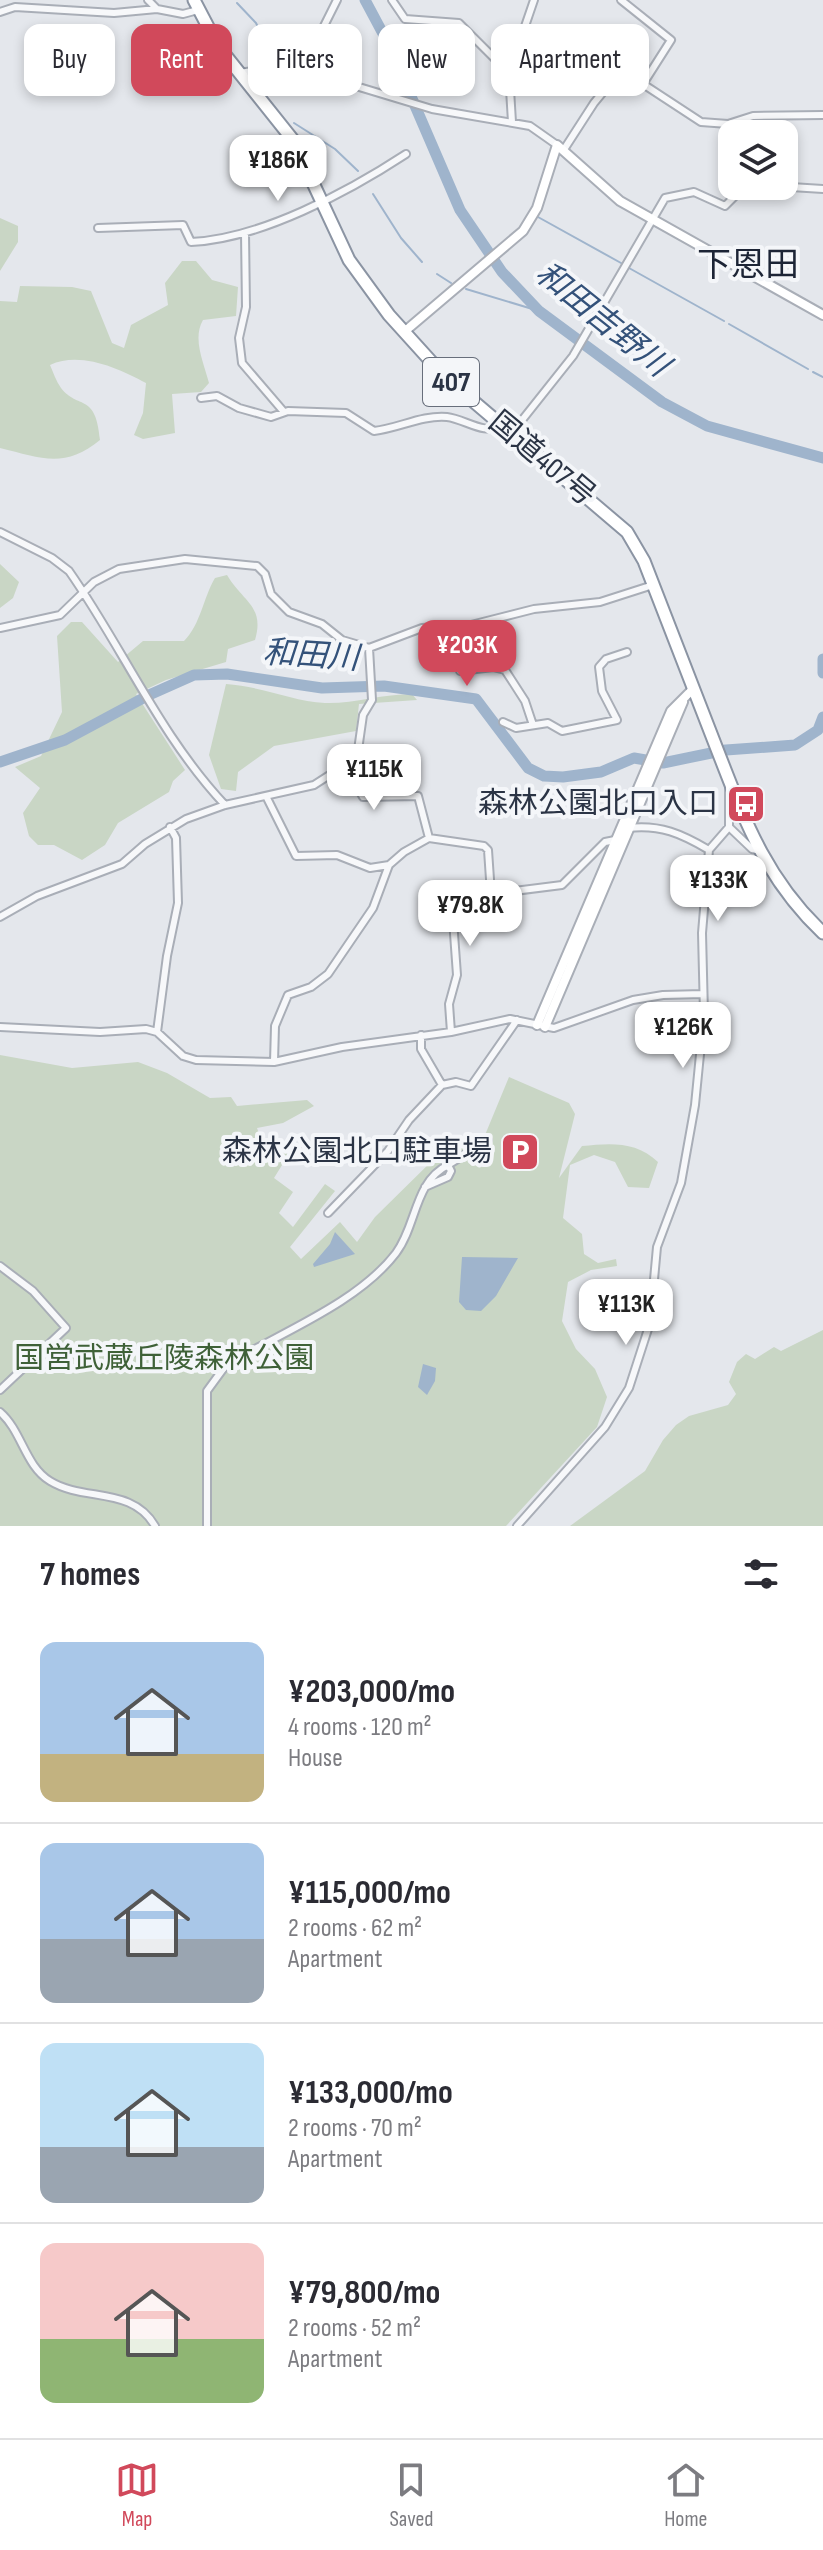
<!DOCTYPE html>
<meta charset="utf-8">
<style>
body{margin:0;font-family:"Sofia Sans Condensed","Noto Sans JP",sans-serif;background:#f2f2f3;color:#2b2b33;height:100vh;display:flex;flex-direction:column;font-size:30px;white-space:nowrap}
*{box-sizing:border-box;margin:0}
p{font-size:26px;color:#7c7c81}
.icon{flex:none;width:44px;height:44px;fill:none;stroke:currentColor;stroke-width:2;stroke-linecap:round;stroke-linejoin:round}
.map{position:relative;height:1526px;overflow:hidden}
.sheet{display:flex;flex-direction:column;background:#fff;flex:1}
.sheet>*{flex:none}
.top-card{position:absolute;left:24px;top:24px;width:776px;height:72px;display:flex;gap:16px}
.tools{position:absolute;left:718px;top:120px;display:grid;gap:16px}
.tools a{display:grid;place-items:center;width:80px;height:80px;border-radius:16px;background:#fff;box-shadow:0 4px 12px #0003;font-size:40px}
.price{position:absolute;translate:-50% -68px;padding:0 18px;border-radius:16px;background:#fff;color:#222;font-size:26px;line-height:52px;filter:drop-shadow(0 2px 4px #0008)}
.price::after{content:'';position:absolute;left:50%;top:48px;width:24px;height:18px;margin-left:-12px;background:inherit;clip-path:polygon(0 0,100% 0,50% 100%)}
.price.current{background:#d1495b;color:#fff}
ul{padding:0;list-style:none}
li{display:flex;align-items:center;gap:24px;height:200px;padding:0 40px}
li+li{border-top:2px solid #e1e1e2}
li span{display:grid;place-items:center;flex:none;width:224px;height:160px;border-radius:16px;color:#555}
li>.icon{margin-inline-start:auto}
span .icon{width:96px;height:96px;fill:#fffc;stroke-width:1}
li b{font-size:34px}
h2{display:flex;justify-content:space-between;align-items:center;height:96px;padding:0 40px;font-size:34px}
.tag{padding:0 28px;border-radius:16px;background:#fff;box-shadow:0 4px 12px #0003;font-size:28px;line-height:72px}
.tag.current{background:#d1495b;color:#fff}
.tabs{display:flex;justify-content:space-around;align-items:center;height:112px;border-top:2px solid #e1e1e2;background:#fff;font-size:22px;color:#7c7c81}
.tabs a{display:grid;justify-items:center;gap:4px}
.tabs .current{color:#d1495b}
.map>svg:first-child{display:block}
.green{fill:#c9d6c5}
.water{fill:#9fb4cc}
.lines{fill:none;stroke-linecap:round;stroke-linejoin:round}
.stream{stroke:#9fb4cc;stroke-width:2}
.river{stroke:#9fb4cc;stroke-width:11}
.street-casing{stroke:#a9aeb7;stroke-width:10}
.secondary-casing{stroke:#a9aeb7;stroke-width:12}
.highway-casing{stroke:#8b94a3;stroke-width:15}
.street{stroke:#f7f8fa;stroke-width:6}
.secondary{stroke:#fff;stroke-width:8}
.highway{stroke:#fff;stroke-width:11}
.labels{text-anchor:middle;dominant-baseline:central;stroke-width:8;stroke-linejoin:round;paint-order:stroke}
.shield{fill:#f4f6f9;stroke:#676e7b;stroke-width:2}
.shield-label{font-size:28px;font-weight:bold;fill:#2b3445}
.street-label{font-size:30px;fill:#2b3445;stroke:#f4f6f9}
.poi-label{font-size:30px;fill:#2b3445;stroke:#f4f6f9;text-anchor:end}
.park-label{font-size:30px;fill:#3f6138;stroke:#f4f6f9}
.water-label{font-size:32px;font-style:italic;fill:#34527a;stroke:#f4f6f9}
.quarter-label{font-size:34px;fill:#1d2536;stroke:#f4f6f9}
</style>
<div class="map">
<svg width="823" height="1526" viewBox="0 0 823 1526">
<rect width="100%" height="100%" fill="#e4e7ec"/>
<path class="green" d="M0,218L18,226V242L0,271Z
M182,261H196L212,280L238,287L236,316L203,320C192,339 204,363 209,383L201,392L172,394L175,433L143,439L134,435L143,413L146,383C118,368 80,351 50,365C53,372 56,381 61,388C78,410 96,392 100,440C65,469 41,458 0,448V301L17,302L20,286L72,287L91,291L112,343L124,348L131,325L168,305L165,283Z
M0,564L19,582L13,598L0,608Z
M227,575C243,602 265,606 255,640L228,649L226,662L166,680L136,694L185,770L173,781L169,792L118,823L105,845L82,860L54,845H38L29,836L23,813L40,788L15,767L41,756L62,712L57,636L71,622H82L118,662L143,641H184C201,624 203,598 215,578Z
M226,684C260,686 292,701 325,703C352,704 383,694 412,694L417,700L359,704L356,731L274,746L238,772L236,791L221,789L209,755Z
M0,1055L72,1068L138,1062L167,1073L210,1098L231,1097L237,1106L307,1100L314,1106L283,1123L257,1128L264,1148L276,1141L288,1143L287,1157L274,1178L293,1192L279,1213L293,1227L325,1184L335,1191L290,1247L301,1259L340,1222L357,1242L375,1217L439,1154L485,1135L509,1077L569,1103L575,1114L559,1178L582,1146C611,1143 636,1141 658,1162L649,1188L628,1187L615,1162L594,1155L570,1165L563,1218L582,1234L584,1254L598,1263L616,1259L617,1266L591,1270L568,1282L562,1321L576,1349L595,1369L607,1397L597,1427L506,1526H0Z
M823,1330V1526H570L645,1471L663,1440L676,1425L689,1416L728,1405L736,1394L729,1382L737,1362L746,1354L755,1359L774,1347L781,1351Z"/>
<path class="water" d="M335,1232L355,1254L314,1267L313,1264L330,1244Z
M462,1257L518,1258L496,1296L481,1311L466,1310L459,1302Z
M423,1364L436,1368L435,1381L427,1395L418,1387Z"/>
<g class="lines">
<path class="stream" d="M237,3L256,23L265,42
M268,73V93
M294,123L335,149L358,171
M373,194L401,238L422,262
M538,217L621,263
M629,268L724,321
M437,274L451,283
M466,289L539,311
M729,324L808,369
M813,372L823,377"/>
<path class="river" d="M365,0L388,43L460,210L502,272L539,311L662,402L707,426L823,458
M823,659V673
M0,762L65,740L149,695L194,675L227,674L322,688L384,686L476,699L528,768L544,776L563,777L601,772L634,758L663,763L726,750L795,745L818,730L823,717"/>
<defs>
<path id="street" d="M148,0L157,9
M392,0L405,19L459,23L509,73
M621,0L671,40L643,84L701,122L728,124L753,116L823,115
M0,12L15,7L114,13L157,9L183,14L198,10
M239,73L266,69L306,71L432,109L530,126L557,145
M316,73L320,34L337,0
M512,122L509,73L534,0
M563,151L594,103L622,69L643,84
M775,186L823,189
M98,228L183,225L191,242C260,239 348,192 406,154
M245,233L246,307L239,338L242,363L284,412
M201,398L217,396L239,408L271,417L288,411L346,413L374,431C400,428 421,415 447,417C465,419 485,436 501,425
M511,434L573,356L665,198L694,192L725,206L745,186
M0,532L52,558L69,571C123,648 160,736 225,805
M471,625L460,671L493,667L505,670L525,701L533,725
M0,628L60,615L94,582L119,569L185,559L257,566L265,574L271,594L289,612L322,624L342,640L369,648L422,628L471,625L534,609L600,602L653,585
M503,722L516,728L548,723L562,731L617,720L602,691L599,667L606,659L627,652
M345,765L363,797L418,796L429,838
M729,784V827L752,849L761,851
M266,796L296,856L337,855L370,868L389,865
M628,828C660,824 682,834 709,850
M0,917L37,896L122,864L145,844L186,819L225,805L314,785L345,765L358,750L363,715L372,700L369,648
M0,1027L100,1032L146,1029L157,1032L183,1056L196,1060L274,1062L342,1047L451,1032L510,1019L554,1028L633,1000L663,995L703,994
M157,1032L167,956L178,903L176,838L170,827
M451,1032L449,1004L457,975L452,906L490,905L491,894
M421,1035V1049L442,1085
M274,1062L275,1026L288,995L311,987L328,974L373,908L389,865L404,852L429,838L484,846L488,850L491,894L562,885L605,842L615,840
M448,1165L488,1140
M328,1213L388,1151L409,1120L442,1085L456,1082L471,1086L517,1020
M0,1266L33,1291L66,1328L0,1390
M0,1412C22,1431 25,1466 50,1481C84,1502 132,1486 155,1526
M207,1526V1391L226,1365C280,1333 358,1303 396,1253C417,1225 414,1182 448,1165L451,1171L448,1177L425,1187
M517,1526L605,1427L629,1388L650,1323L657,1247L681,1183L695,1105L704,1014L702,933L709,850L729,827"/>
<path id="secondary" d="M404,332L523,231L537,208L557,145L620,201L823,315
M537,1025L671,711L693,689
M545,1027L683,702"/>
<path id="highway" d="M194,0L218,46L293,140L349,260L389,315L446,378L627,532L644,561C668,622 691,683 715,744C744,818 764,877 823,933"/>
</defs>
<use href="#street" class="street-casing"/>
<use href="#secondary" class="secondary-casing"/>
<use href="#highway" class="highway-casing"/>
<use href="#street" class="street"/>
<use href="#secondary" class="secondary"/>
<use href="#highway" class="highway"/>
</g>
<defs>
<symbol id="bus-square" viewBox="-11 -11 22 22"><rect x="-9" y="-9" width="18" height="18" rx="4" fill="#d1495b" stroke="#f4f6f9"/><path d="M-5-6H5V4H4V6H2V4H-2V6H-4V4H-5ZM-3.5-4V0h7V-4ZM-3.5 1.2v1.5H-2V1.2ZM2 1.2v1.5H3.5V1.2Z" fill="#fff"/></symbol>
<symbol id="parking-square" viewBox="-11 -11 22 22"><rect x="-9" y="-9" width="18" height="18" rx="4" fill="#d1495b" stroke="#f4f6f9"/><path d="M-3.5-5.5H1a3.5 3.5 0 0 1 0 7H-1V5.5H-3.5ZM-1-3.4V-.6H.8a1.4 1.4 0 0 0 0-2.8Z" fill="#fff"/></symbol>
</defs>
<g fill-rule="evenodd">
<use href="#bus-square" x="724" y="782" width="44" height="44"/>
<use href="#parking-square" x="498" y="1130" width="44" height="44"/>
</g>
<g class="labels">
<rect class="shield" x="423" y="358" width="56" height="48" rx="6"/>
<g class="shield-label">
<text x="451" y="382">407</text>
</g>
<g class="street-label">
<text transform="translate(542 459) rotate(40)">国道407号</text>
</g>
<g class="poi-label">
<text x="718" y="804">森林公園北口入口</text>
<text x="492" y="1152">森林公園北口駐車場</text>
</g>
<g class="park-label">
<text x="164" y="1359">国営武蔵丘陵森林公園</text>
</g>
<g class="water-label">
<text transform="translate(602 320) rotate(39)">和田吉野川</text>
<text transform="translate(311 656) rotate(4)">和田川</text>
</g>
<g class="quarter-label">
<text x="748" y="265">下恩田</text>
</g>
</g>
</svg>
<div class="tools">
<a><svg class="icon" aria-label="layers" viewBox="0 0 24 24"><path d="M12 4l9 5-9 5-9-5zM3 14l9 5 9-5"/></svg></a>
</div>
<b class="price" style="left:278px;top:203px">¥186K</b>
<b class="price current" style="left:467px;top:688px">¥203K</b>
<b class="price" style="left:374px;top:812px">¥115K</b>
<b class="price" style="left:718px;top:923px">¥133K</b>
<b class="price" style="left:470px;top:948px">¥79.8K</b>
<b class="price" style="left:683px;top:1070px">¥126K</b>
<b class="price" style="left:626px;top:1347px">¥113K</b>
<div class="top-card">
<a class="tag">Buy</a>
<a class="tag current">Rent</a>
<a class="tag">Filters</a>
<a class="tag">New</a>
<a class="tag">Apartment</a>
</div>
</div>
<section class="sheet">
<h2>7 homes<svg class="icon" aria-label="filters" viewBox="0 0 24 24"><path d="M4 7h16M4 17h16"/><circle cx="9" cy="7" r="2"/><circle cx="15" cy="17" r="2"/></svg></h2>
<ul>
<li><span style="background:linear-gradient(#a9c7e8 70%,#c2b280 0)"><svg class="icon" aria-label="home" viewBox="0 0 24 24"><path d="M3 11l9-7 9 7M6 9v11h12V9"/></svg></span><div><b>¥203,000/mo</b><p>4 rooms · 120 m²</p><p>House</p></div></li>
<li><span style="background:linear-gradient(#a9c7e8 60%,#9aa5b1 0)"><svg class="icon" aria-label="home" viewBox="0 0 24 24"><path d="M3 11l9-7 9 7M6 9v11h12V9"/></svg></span><div><b>¥115,000/mo</b><p>2 rooms · 62 m²</p><p>Apartment</p></div></li>
<li><span style="background:linear-gradient(#bfe0f5 65%,#9aa5b1 0)"><svg class="icon" aria-label="home" viewBox="0 0 24 24"><path d="M3 11l9-7 9 7M6 9v11h12V9"/></svg></span><div><b>¥133,000/mo</b><p>2 rooms · 70 m²</p><p>Apartment</p></div></li>
<li><span style="background:linear-gradient(#f6c9c9 60%,#8fb573 0)"><svg class="icon" aria-label="home" viewBox="0 0 24 24"><path d="M3 11l9-7 9 7M6 9v11h12V9"/></svg></span><div><b>¥79,800/mo</b><p>2 rooms · 52 m²</p><p>Apartment</p></div></li>
</ul>
</section>
<nav class="tabs">
<a class="current"><svg class="icon" aria-label="map" viewBox="0 0 24 24"><path d="M3 6l6-2 6 2 6-2v14l-6 2-6-2-6 2zM9 4v14M15 6v14"/></svg>Map</a>
<a><svg class="icon" aria-label="saved" viewBox="0 0 24 24"><path d="M7 4h10v16l-5-4-5 4z"/></svg>Saved</a>
<a><svg class="icon" aria-label="home" viewBox="0 0 24 24"><path d="M3 11l9-7 9 7M6 9v11h12V9"/></svg>Home</a>
</nav>
